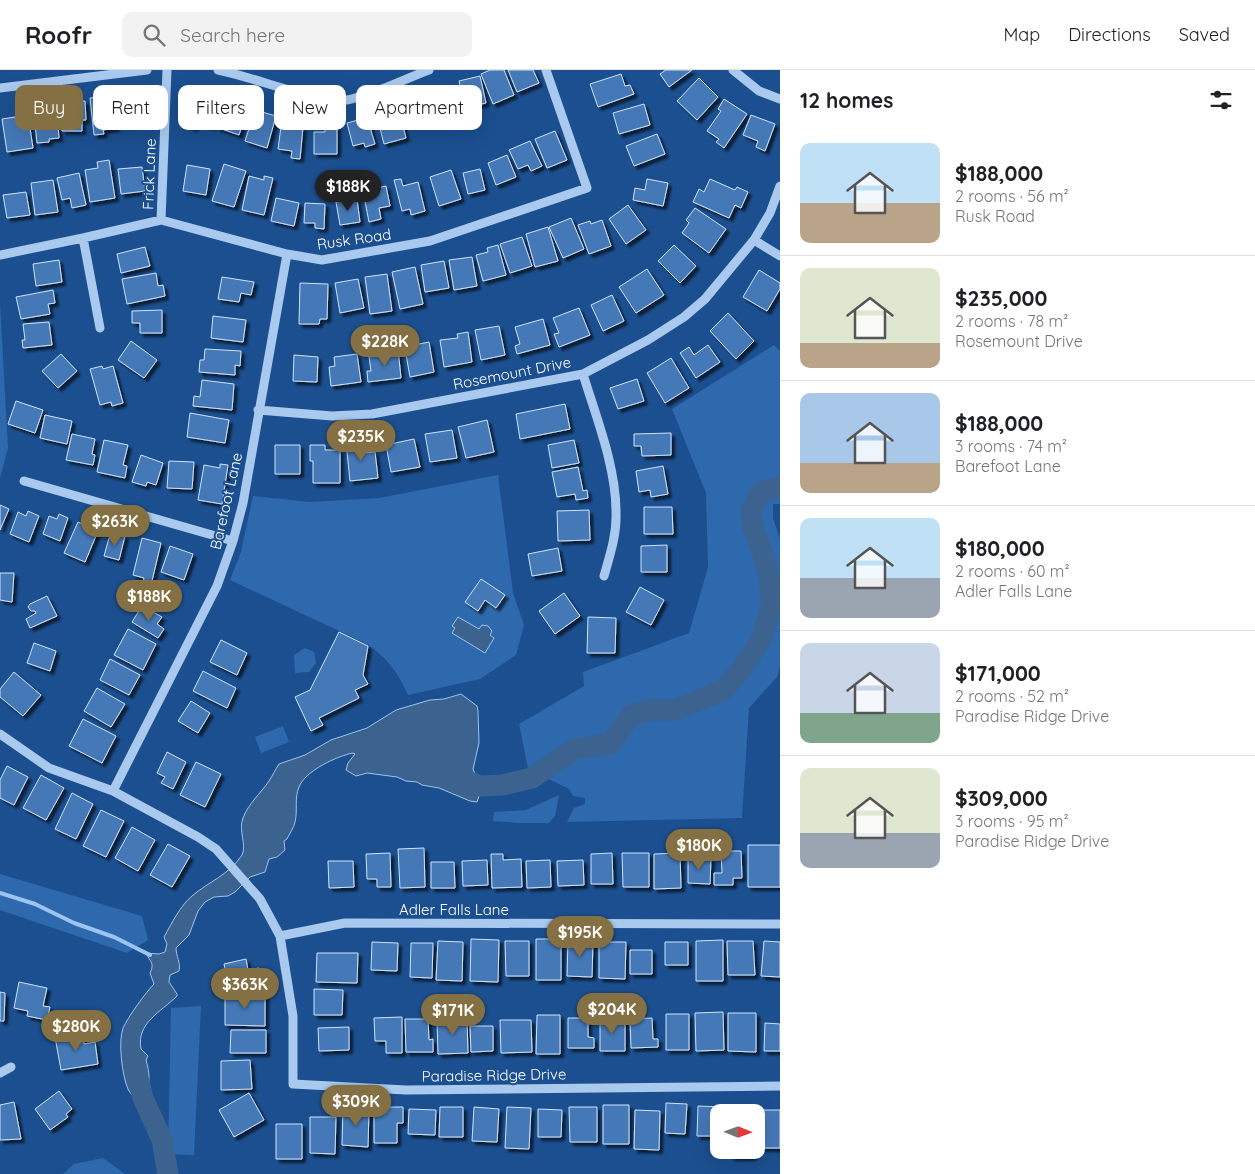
<!DOCTYPE html>
<meta charset="utf-8">
<style>
body{margin:0;font-family:Quicksand,sans-serif;background:#f2f2f2;color:#202124;height:100vh;display:flex;flex-direction:column;font-size:19px;white-space:nowrap}
*{box-sizing:border-box;margin:0}
p{font-size:16px;color:#757577}
.icon{flex:none;width:28px;height:28px;fill:none;stroke:currentColor;stroke-width:2;stroke-linecap:round;stroke-linejoin:round}
.map{position:relative;flex:1;overflow:hidden}
.side{display:flex;flex-direction:column;background:#fff;width:475px}
.side>*{flex:none}
.top-card{position:absolute;left:15px;top:15px;width:475px;height:45px;display:flex;gap:10px}
.needle{width:32px;rotate:91deg}
.tools{position:absolute;left:710px;top:1034px;display:grid;gap:10px}
.tools a{display:grid;place-items:center;width:55px;height:55px;border-radius:10px;background:#fff;box-shadow:0 5px 20px #0002;font-size:25px}
.price{position:absolute;translate:-50% -42px;padding:0 11px;border-radius:18px;background:#847042;color:#fff;font-size:16px;line-height:32px;filter:drop-shadow(0 1px 2px #0008)}
.price::after{content:'';position:absolute;left:50%;top:30px;width:15px;height:11px;margin-left:-8px;background:inherit;clip-path:polygon(0 0,100% 0,50% 100%)}
.price.active{background:#222;color:#fff}
ul{padding:0;list-style:none}
li{display:flex;align-items:center;gap:15px;height:125px;padding:0 20px}
li+li{border-top:1px solid #e0e0e0}
li span{display:grid;place-items:center;flex:none;width:140px;height:100px;border-radius:10px;color:#555}
li>.icon{margin-inline-start:auto}
span .icon{width:60px;height:60px;fill:#fffc;stroke-width:1}
li b{font-size:21px}
h2{display:flex;justify-content:space-between;align-items:center;height:60px;padding:0 20px;font-size:21px}
.pill{padding:0 18px;border-radius:10px;background:#fff;box-shadow:0 5px 20px #0002;font-size:18px;line-height:45px}
.pill.active{background:#847042;color:#fff}
header{display:flex;align-items:center;gap:30px;box-sizing:border-box;height:70px;padding:0 25px;background:#fff;border-bottom:1px solid #e0e0e0}
header strong{font-size:24px}
nav{display:flex;gap:28px;margin-inline-start:auto;font-size:18px}
.search{width:350px;height:45px;background:#f2f2f2;display:flex;align-items:center;gap:12px;box-sizing:border-box;padding:0 18px;border-radius:10px;color:#757577;font-size:19px}
main{display:flex;flex:1;min-height:0}
.map>svg:first-child{display:block}
.green{fill:#2e69ad}
.water{fill:#3c6290;stroke:#9cc4f0}
.lines{fill:none;stroke-linecap:round;stroke-linejoin:round}
.stream{stroke:#9cc4f0;stroke-width:4}
.river{stroke:#3c6290;stroke-width:21}
.building{fill:#4478b7;stroke:#cfe3fa;filter:url(#shadow)}
.minor{stroke:#a9c9ee;stroke-width:9}
.labels{text-anchor:middle;dominant-baseline:central;stroke-width:4;stroke-linejoin:round;paint-order:stroke}
.street-label{font-size:15px;fill:#fff;stroke:#1b4f8f}
</style>
<header>
<strong>Roofr</strong>
<div class="search"><svg class="icon" aria-label="search" viewBox="0 0 24 24"><circle cx="10" cy="10" r="6"/><path d="M15 15l6 6"/></svg>Search here</div>
<nav><a>Map</a><a>Directions</a><a>Saved</a></nav>
</header>
<main>
<div class="map">
<svg width="780" height="1104" viewBox="0 0 780 1104">
<defs>
<filter id="shadow"><feDropShadow dx="3.5" dy="3.5" stdDeviation="1" flood-color="#0009"/></filter>
</defs>
<rect width="100%" height="100%" fill="#1b4f8f"/>
<path class="green" d="M0,233L8,378L0,408Z
M774,275L780,281V434H773V448L780,469V596L777,607L749,638L742,748L567,752L574,738L585,734V728L573,726L569,719L528,699L519,654L584,616L583,602L689,563L708,497L706,423L672,339Z
M498,405L513,523L524,555L516,585L480,609L408,625C397,601 388,589 367,574L230,510L241,482L253,426L310,432L379,428Z
M305,578L314,582L316,593L309,602L295,603L294,585Z
M283,656L289,672L261,683L255,667Z
M559,725L555,746L549,753H519L493,751L494,742L526,740Z
M0,804L142,846L148,870L127,883L0,840Z
M201,936L194,1085L168,1084L171,938Z
M103,1088L125,1104H63L74,1094Z"/>
<path class="water" d="M458,547L479,559L482,555L488,556L492,561L490,565L494,568L485,583L452,563L455,558L452,556Z
M461,624L477,636L478,641L479,673L473,699L480,716L479,726L477,732L470,731L439,718L422,715L417,712L406,711L397,707L367,703L356,706L346,700L348,693L355,684L353,683C337,686 305,701 299,717C294,729 298,740 295,752C294,758 289,764 287,769L284,771L285,780L277,787L269,789L265,802L250,807L235,822L228,826L214,827L205,832L198,841L189,865L176,878C176,886 181,893 179,901L170,905L169,912L177,924V926C161,942 136,953 141,979L148,986L146,990C150,1004 150,1010 146,1025L139,1029C134,1027 130,1024 128,1019C122,1006 118,971 123,958C128,947 146,922 154,914L150,903C155,893 150,892 146,883L159,884L165,882L167,874L164,867C172,853 180,836 192,826C208,812 229,805 242,785C247,775 238,760 243,748C248,734 261,723 269,711C273,705 275,700 279,694L305,685L331,670L367,658L396,640L430,630L444,629Z"/>
<g class="lines">
<path class="stream" d="M0,823L35,834L74,853L114,867L150,885"/>
<path class="river" d="M452,705L480,716L502,715L532,708L575,679L610,674L631,645L651,640H676L723,620L740,601L761,570L772,533L769,509L763,483L753,457L751,440L762,421L780,417
M136,1000L143,1028L162,1070L168,1104"/>
</g>
<path class="building" d="M490,0H504L514,25L493,34L481,4Z
M508,0H533L539,13L517,22Z
M666,0H692L669,17L660,4Z
M621,4L625,16L630,15L634,24L598,37L590,14Z
M480,6L486,33L465,38L459,11Z
M699,8L718,27L697,50L677,31Z
M443,18L445,25L456,21L463,41L441,48L432,22Z
M143,22L148,52L125,56L120,26Z
M209,24L221,28L212,57L197,52L194,58L188,56L198,26L207,29Z
M425,25L431,48L413,53L407,30Z
M113,26L116,58L103,60L104,64L94,65L90,28Z
M724,29L747,44L724,78L716,72L719,69L707,61L721,41L718,39Z
M85,31L86,50H82V61H62V32Z
M56,32L59,68L49,69V72L37,73L33,34Z
M237,33L248,37L239,65L216,57L223,38L234,42Z
M644,34L650,55L619,64L613,43Z
M398,37L406,68L384,74L376,43Z
M255,40L276,46L267,78L245,71Z
M28,45L33,78L7,82L2,49Z
M751,45L775,54L765,81L756,77L758,71L743,65Z
M282,49L295,51L294,56L303,57L300,89L291,88L292,81L278,79Z
M358,50L359,53L368,51L375,74L365,77L364,73L353,76L347,53Z
M325,55H337V84H314V62H325Z
M555,61L567,90L547,98L535,69Z
M657,64L665,84L634,96L626,76Z
M530,71L542,96L531,101L528,95L518,99L509,80Z
M507,85L516,107L496,115L488,93Z
M109,90L115,128L90,132L85,100L98,98L97,92Z
M224,94L246,101L234,137L212,131Z
M187,95L210,99L206,125L183,121Z
M142,97L145,121L121,124L118,99Z
M480,99L485,120L468,124L463,103Z
M451,100L461,129L439,136L430,107Z
M79,103L86,135L72,138L70,128L62,130L57,108Z
M249,106L264,110V106L273,108L264,145L242,140Z
M401,109L403,116L418,112L425,141L411,145L410,139L402,141L394,110Z
M647,109L668,113L663,136L633,130L635,118L645,120Z
M710,109L735,120L737,117L748,122L741,138L735,135L729,148L693,132L699,119L704,122Z
M53,110L58,142L35,145L31,113Z
M386,116L390,136L379,138L381,149L369,152L363,121Z
M26,122L30,145L7,148L3,125Z
M276,128L299,133L294,156L271,151Z
M357,129L360,152L340,155L336,132Z
M305,133L325,134L324,159L315,158V153H304Z
M628,135L646,160L626,174L609,149Z
M695,138L726,159L709,183L682,163L689,153L686,150Z
M571,148L584,179L563,188L549,157Z
M602,150L611,176L589,184L578,155L590,151L591,154Z
M548,157L558,191L535,197L526,164Z
M522,167L532,196L510,203L500,174Z
M498,175L506,205L483,211L476,185L488,182L487,178Z
M674,175L696,196L680,213L658,191Z
M145,177L150,196L121,203L117,184Z
M472,187L477,216L454,220L449,190Z
M59,190L62,212L36,216L33,194Z
M444,191L449,218L425,222L421,195Z
M415,197L423,234L400,239L392,202Z
M647,199L664,225L636,243L619,217Z
M759,200L780,213V219L767,241L743,227Z
M156,203L158,216L163,215L165,226L127,234L122,209Z
M387,204L392,241L370,244L365,207Z
M222,207L254,212L251,225L241,223L239,232L218,229Z
M358,209L364,238L340,243L335,213Z
M300,213L328,214L327,249H320L319,254H299Z
M53,220L55,233L48,234L50,244L21,249L16,227Z
M612,225L624,251L603,261L591,235Z
M579,238L590,265L559,277L554,264L559,263L553,248Z
M162,240V263H140V253H132V241Z
M728,243L754,271L736,289L710,261Z
M213,246L246,250L243,272L211,268Z
M543,249L550,275L517,284L515,276L520,274L515,257Z
M49,252L52,275L23,278L22,270H25L23,254Z
M499,256L505,285L481,290L475,260Z
M468,262L472,292L444,297L440,270L458,268L457,264Z
M131,271L157,290L144,308L118,290Z
M413,271L414,275L429,272L434,302L410,307L404,273Z
M708,275L720,292L696,308L680,283L689,277L694,285Z
M205,279L241,281L240,296L235,295V305L199,302L200,290H204Z
M398,279L401,308L368,312L367,301H371L369,287L386,285L385,280Z
M61,284L77,301L58,318L42,301Z
M357,284L361,312L331,316L329,297L335,296L334,287Z
M294,285L318,287L317,312L293,311Z
M671,288L689,318L665,333L647,303Z
M102,296L103,299L113,296L123,333L112,336L111,332L100,335L90,299Z
M637,309L644,331L618,339L610,318Z
M202,310L234,314L232,340L193,336L194,326L200,327Z
M16,331L43,340L35,363L8,354Z
M565,334L570,359L520,369L516,344Z
M190,343L229,350L225,373L187,367Z
M45,345L72,351L67,374L40,368Z
M487,350L494,382L466,388L458,357Z
M452,360L457,388L430,392L425,364Z
M671,363V385L642,386L641,376H634V364Z
M72,364L95,369L92,384L95,385L93,395L66,390Z
M414,369L420,397L391,402L386,375Z
M104,370L128,375L123,395L127,396L125,408L97,402Z
M364,370L365,383L375,382L378,408L350,411L346,372Z
M574,370L579,393L552,398L548,375Z
M275,375H300V404H275Z
M310,375H325V380H340V413H313V391H310Z
M141,385L163,393L156,415L147,412L146,416L132,412Z
M169,391L194,392L192,419L167,418Z
M220,394L228,395L222,434L198,430L204,395L220,398Z
M663,396L668,424L651,427L650,420L639,422L636,401Z
M578,397L583,421L587,420L588,428L576,430L575,424L557,427L552,402Z
M0,435L9,439L0,460Z
M644,437H672L673,464H644Z
M589,440L590,470L558,471L557,441Z
M28,441L39,446L29,472L10,464L18,442L26,446Z
M59,444L68,448L60,471L43,464L49,446L57,449Z
M78,452L98,461L85,492L64,483Z
M118,464L125,466L119,490L104,486L109,468L116,470Z
M142,468L161,473L151,515L143,513L144,508L133,505Z
M667,475V502H641V476Z
M170,476L193,484L184,510L161,502Z
M558,478L562,501L532,506L528,484Z
M0,503H14L12,532L0,530Z
M481,509L505,525L496,538L485,530L478,541L465,532Z
M640,517L664,530L651,555L626,542Z
M564,523L580,546L555,564L539,541Z
M47,526L57,546L30,558L26,549L36,543L35,541H31L28,537L30,534Z
M142,536L162,547L157,554L164,559L158,568L132,552Z
M588,547L616,548L615,583H587Z
M128,559L156,574L143,600L114,585Z
M339,562L368,576L363,605L368,614L355,620L359,628L319,648L323,655L311,661L295,627L310,620Z
M221,570L247,583L237,605L210,592Z
M34,573L56,581L50,601L27,593Z
M110,589L140,605L129,625L100,610Z
M203,601L236,618L227,638L193,621Z
M14,602L41,625L23,646L0,627V619Z
M97,618L125,634L111,657L84,641Z
M191,631L210,643L198,663L178,651Z
M83,649L116,666L102,693L69,676Z
M167,682L186,692L173,719L161,713L165,707L157,703Z
M196,692L221,704L205,737L180,725Z
M7,696L28,707L14,735L0,728V710Z
M41,705L64,718L46,750L23,738Z
M72,723L93,734L76,769L55,759Z
M101,740L124,751L106,787L83,776Z
M132,757L155,770L138,801L115,788Z
M168,774L190,786L172,817L150,805Z
M748,775H780V817H748Z
M424,778L425,817L400,818L398,779Z
M721,781H741L742,808H733V815H714V803H722Z
M390,783L391,817H377V809H367L366,784Z
M612,783L613,814H591V784Z
M622,783H649V817H623Z
M680,783L681,818L654,819V784Z
M491,784H503V790L521,789L522,817L492,818Z
M688,788H711L710,814L688,813Z
M487,790L488,815L463,816L462,791Z
M550,790L551,817L527,818L526,791Z
M583,790L584,815L558,816L557,791Z
M328,791H353L354,817L329,818Z
M431,792H454L455,818H431Z
M471,869L499,870L498,912L470,911Z
M536,869H561V910H536Z
M568,870L593,871L592,907L567,906Z
M723,870V911H696V871Z
M438,871L463,872L462,911L436,910Z
M505,871H529V906H506Z
M727,871H753L755,905H728Z
M764,871L780,872V907L761,906Z
M372,872L398,873L397,901L371,900Z
M599,872H626L625,909L599,908Z
M665,872H688V895H665Z
M411,873H433L432,908L410,907Z
M630,880H652V904H630Z
M317,883H358L357,913L316,912Z
M246,889L248,900L259,898L261,909L229,917L224,894Z
M19,912L47,918L43,936L50,937L47,950L27,946L28,941L14,938Z
M314,919L343,920L342,945H314Z
M0,922L5,923L4,951H0Z
M225,924L265,925V956L225,955Z
M723,942L724,980L696,981L695,943Z
M728,943H756V982L728,981Z
M666,944H689V980H666Z
M537,945H560V984H536Z
M402,947V983H386V971H375L374,948Z
M568,948H588V967L594,968V978H568Z
M600,948L625,949V981H600Z
M652,948L653,969H658V977L631,978L630,949Z
M405,949H428L429,970L433,969V982H406Z
M467,949L468,983L438,984L437,950Z
M500,950H531L532,982L501,983Z
M765,953L780,954V981H764Z
M470,956H493V981L471,982Z
M349,957V980L319,981L318,958Z
M231,960H266V983H230Z
M82,963L84,974L95,972L98,994L61,1000L55,967Z
M250,990L252,1019L221,1020V991Z
M59,1021L72,1039L66,1044L68,1047L50,1060L35,1039Z
M249,1023L264,1050L234,1067L219,1040Z
M14,1032L21,1069L0,1070V1035Z
M666,1033L687,1034L685,1064L665,1063Z
M603,1035H629V1074H603Z
M698,1036L724,1037L723,1042H719V1066H697Z
M374,1037H403V1053H397V1073H374Z
M440,1037H463V1067H439Z
M474,1037L499,1039L497,1072L472,1071Z
M507,1037L531,1038L529,1079L505,1078Z
M569,1037H597V1072H570Z
M343,1038L369,1039L368,1077L342,1075Z
M409,1039L436,1040L435,1065L408,1064Z
M538,1039L562,1040L561,1067H538Z
M635,1040L660,1041L659,1080L634,1079Z
M761,1040H780V1078H761Z
M310,1047H336L335,1084L310,1083Z
M276,1054H302V1089H276Z
M731,1080H753V1087H731Z"/>
<g class="lines">
<path class="minor" d="M218,0C247,6 275,17 304,24C315,27 326,31 338,31C363,30 404,9 429,0
M733,0L759,21L780,29
M0,18L147,0
M161,150L167,0
M83,168L100,258
M754,170L780,186
M0,185L83,168L161,150L287,184L322,190L430,171L587,118L546,0
M583,304C596,347 616,396 616,442C617,464 610,485 604,506
M258,340L332,346L372,344L583,304L648,270L684,247L705,229L754,170L770,143L780,116
M24,411L233,471
M0,664L49,698L113,721L198,767L216,779L260,829L280,866L293,946V1014L406,1020L780,1016
M113,721L217,516L233,471L243,433L287,184
M280,866L345,853L780,854
M0,1003L11,997"/>
</g>
<g class="labels">
<g class="street-label">
<text transform="translate(149 104) rotate(-88)">Frick Lane</text>
<text transform="translate(354 169) rotate(-8)">Rusk Road</text>
<text transform="translate(512 303) rotate(-11)">Rosemount Drive</text>
<text transform="translate(226 431) rotate(-77)">Barefoot Lane</text>
<text x="454" y="839">Adler Falls Lane</text>
<text transform="translate(494 1005) rotate(-1)">Paradise Ridge Drive</text>
</g>
</g>
</svg>
<div class="tools">
<a><svg class="needle" viewBox="-14 -14 28 28"><path d="M0-13l5 13h-10z" fill="#e53935"/><path d="M0 13l5-13h-10z" fill="#757577"/></svg></a>
</div>
<b class="price active" style="left:348px;top:142px">$188K</b>
<b class="price" style="left:385px;top:297px">$228K</b>
<b class="price" style="left:361px;top:392px">$235K</b>
<b class="price" style="left:115px;top:477px">$263K</b>
<b class="price" style="left:149px;top:552px">$188K</b>
<b class="price" style="left:699px;top:801px">$180K</b>
<b class="price" style="left:580px;top:888px">$195K</b>
<b class="price" style="left:245px;top:940px">$363K</b>
<b class="price" style="left:612px;top:965px">$204K</b>
<b class="price" style="left:453px;top:966px">$171K</b>
<b class="price" style="left:76px;top:982px">$280K</b>
<b class="price" style="left:356px;top:1057px">$309K</b>
<div class="top-card">
<a class="pill active">Buy</a>
<a class="pill">Rent</a>
<a class="pill">Filters</a>
<a class="pill">New</a>
<a class="pill">Apartment</a>
</div>
</div>
<section class="side">
<h2>12 homes<svg class="icon" aria-label="filters" viewBox="0 0 24 24"><path d="M4 7h16M4 17h16"/><circle cx="9" cy="7" r="2"/><circle cx="15" cy="17" r="2"/></svg></h2>
<ul>
<li><span style="background:linear-gradient(#bfe0f5 60%,#b9a48a 0)"><svg class="icon" aria-label="home" viewBox="0 0 24 24"><path d="M3 11l9-7 9 7M6 9v11h12V9"/></svg></span><div><b>$188,000</b><p>2 rooms · 56 m²</p><p>Rusk Road</p></div></li>
<li><span style="background:linear-gradient(#dfe7d0 75%,#b9a48a 0)"><svg class="icon" aria-label="home" viewBox="0 0 24 24"><path d="M3 11l9-7 9 7M6 9v11h12V9"/></svg></span><div><b>$235,000</b><p>2 rooms · 78 m²</p><p>Rosemount Drive</p></div></li>
<li><span style="background:linear-gradient(#a9c7e8 70%,#b9a48a 0)"><svg class="icon" aria-label="home" viewBox="0 0 24 24"><path d="M3 11l9-7 9 7M6 9v11h12V9"/></svg></span><div><b>$188,000</b><p>3 rooms · 74 m²</p><p>Barefoot Lane</p></div></li>
<li><span style="background:linear-gradient(#bfe0f5 60%,#9aa5b1 0)"><svg class="icon" aria-label="home" viewBox="0 0 24 24"><path d="M3 11l9-7 9 7M6 9v11h12V9"/></svg></span><div><b>$180,000</b><p>2 rooms · 60 m²</p><p>Adler Falls Lane</p></div></li>
<li><span style="background:linear-gradient(#c9d6e8 70%,#7fa58c 0)"><svg class="icon" aria-label="home" viewBox="0 0 24 24"><path d="M3 11l9-7 9 7M6 9v11h12V9"/></svg></span><div><b>$171,000</b><p>2 rooms · 52 m²</p><p>Paradise Ridge Drive</p></div></li>
<li><span style="background:linear-gradient(#dfe7d0 65%,#9aa5b1 0)"><svg class="icon" aria-label="home" viewBox="0 0 24 24"><path d="M3 11l9-7 9 7M6 9v11h12V9"/></svg></span><div><b>$309,000</b><p>3 rooms · 95 m²</p><p>Paradise Ridge Drive</p></div></li>
</ul>
</section>
</main>
